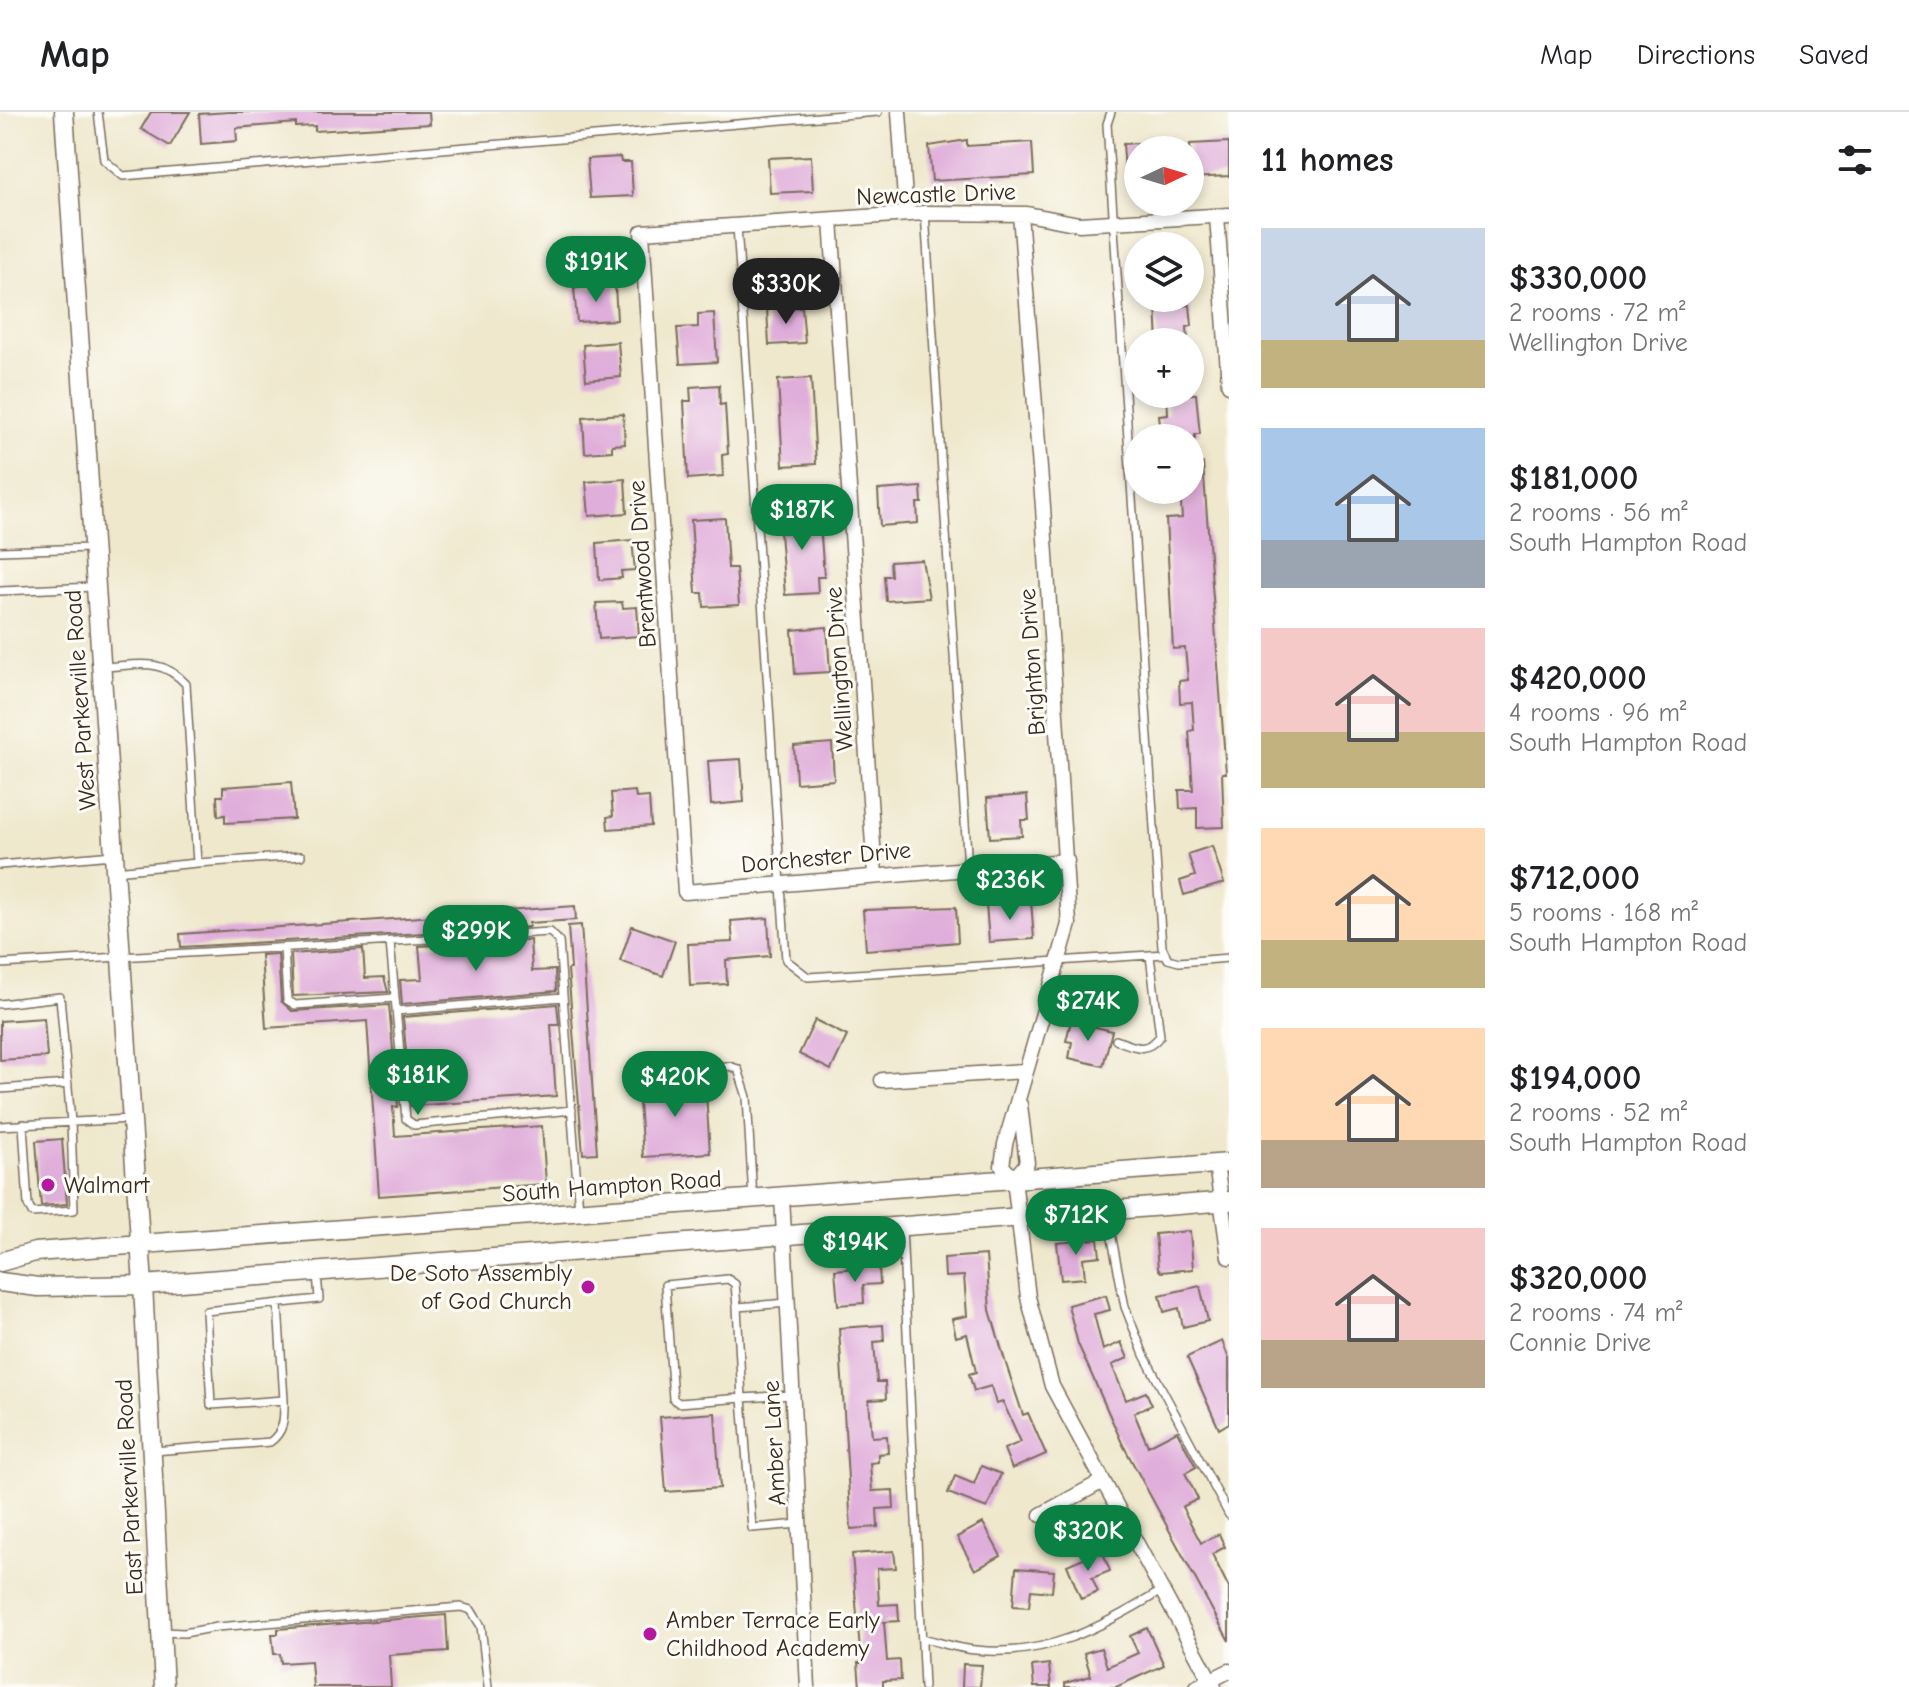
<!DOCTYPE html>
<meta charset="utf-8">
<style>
body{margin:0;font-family:"Comic Neue",sans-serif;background:#f2f2f2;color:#202124;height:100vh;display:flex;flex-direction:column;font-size:30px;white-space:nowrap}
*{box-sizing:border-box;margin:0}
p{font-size:26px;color:#757577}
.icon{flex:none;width:44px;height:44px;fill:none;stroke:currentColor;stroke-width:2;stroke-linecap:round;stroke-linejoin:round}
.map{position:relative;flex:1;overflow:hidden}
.sheet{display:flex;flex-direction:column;background:#fff;width:680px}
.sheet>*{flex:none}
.needle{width:52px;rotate:86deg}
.fabs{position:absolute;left:1124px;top:24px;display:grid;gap:16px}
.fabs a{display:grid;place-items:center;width:80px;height:80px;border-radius:50%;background:#fff;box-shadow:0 4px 12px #0003;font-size:40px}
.price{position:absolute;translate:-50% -68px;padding:0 18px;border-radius:28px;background:#0b8043;color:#fff;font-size:26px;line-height:52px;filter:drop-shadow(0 2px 4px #0008)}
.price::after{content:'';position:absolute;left:50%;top:48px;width:24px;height:18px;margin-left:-12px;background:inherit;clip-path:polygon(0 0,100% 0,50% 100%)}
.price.active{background:#222;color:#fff}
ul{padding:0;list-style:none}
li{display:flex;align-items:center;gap:24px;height:200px;padding:0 32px}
li span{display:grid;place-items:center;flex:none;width:224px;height:160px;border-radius:0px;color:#555}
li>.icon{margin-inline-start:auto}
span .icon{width:96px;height:96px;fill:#fffc;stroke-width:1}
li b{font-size:34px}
h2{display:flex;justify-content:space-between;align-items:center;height:96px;padding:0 32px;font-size:34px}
header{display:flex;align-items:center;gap:48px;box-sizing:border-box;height:112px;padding:0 40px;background:#fff;border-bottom:2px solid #e0e0e0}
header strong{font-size:38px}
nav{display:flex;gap:44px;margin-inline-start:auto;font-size:28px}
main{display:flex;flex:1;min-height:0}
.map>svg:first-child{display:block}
.building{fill:#e0aeda}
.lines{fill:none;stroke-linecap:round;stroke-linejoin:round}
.service-casing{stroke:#7a6c5b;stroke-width:10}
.minor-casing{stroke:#7a6c5b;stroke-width:17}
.secondary-casing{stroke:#7a6c5b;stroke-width:21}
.service{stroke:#fff;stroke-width:7}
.minor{stroke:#fff;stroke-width:14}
.secondary{stroke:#fff;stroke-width:18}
.poi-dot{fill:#b5179e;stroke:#fdfcf7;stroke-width:3}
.labels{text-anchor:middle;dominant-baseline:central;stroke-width:6;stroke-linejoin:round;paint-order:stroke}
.street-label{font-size:24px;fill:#3b2a1e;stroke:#fdfcf7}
.poi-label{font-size:24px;fill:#3b2a1e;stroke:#fdfcf7;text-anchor:start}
</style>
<header>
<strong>Map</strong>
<nav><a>Map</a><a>Directions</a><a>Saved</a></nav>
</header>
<main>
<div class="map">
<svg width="1229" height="1575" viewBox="0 0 1229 1575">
<rect width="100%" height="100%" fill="#fdfcf7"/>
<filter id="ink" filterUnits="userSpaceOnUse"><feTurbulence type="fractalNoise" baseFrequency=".0125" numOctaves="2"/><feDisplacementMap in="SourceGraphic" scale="16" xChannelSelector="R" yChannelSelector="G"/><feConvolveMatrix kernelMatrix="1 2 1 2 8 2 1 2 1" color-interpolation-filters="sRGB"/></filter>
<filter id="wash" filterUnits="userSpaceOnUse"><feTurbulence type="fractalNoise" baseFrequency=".006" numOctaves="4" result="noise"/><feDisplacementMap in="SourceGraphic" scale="32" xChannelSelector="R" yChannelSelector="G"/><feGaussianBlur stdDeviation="1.8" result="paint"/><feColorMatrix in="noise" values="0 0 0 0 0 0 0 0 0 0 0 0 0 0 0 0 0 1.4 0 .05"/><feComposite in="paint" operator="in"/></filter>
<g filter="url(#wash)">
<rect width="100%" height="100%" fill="#efe8cd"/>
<g id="blocks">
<path class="building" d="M151,0H190L170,34L141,17Z
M229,0H429L430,12L315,19V14L296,15V11L236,16L237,29L201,32L199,2Z
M967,28V34L1032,30L1034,63L932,69L929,34Z
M1229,30V64L1190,66V32Z
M1138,31V72H1126L1123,32Z
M811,44L813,79L770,81L768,46Z
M620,45L621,50H631L633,84L590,86L587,47Z
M615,173L617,208L577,210L574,176Z
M1190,193L1192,214L1187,215L1188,230H1158L1156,195Z
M802,195L805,231L769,233L767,197Z
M714,201L717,250L680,252L677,216L698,215V202Z
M618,230L621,265L586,268L583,233Z
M811,266L816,352L783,354L778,268Z
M719,273L720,293L725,292L728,342L722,343L723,364L688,367L684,289H691L690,275Z
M1167,282H1196L1200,322H1195V326H1169V320H1161L1159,303L1168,302Z
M623,302L625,332L612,333V339L585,341L583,305Z
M1203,351L1226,661H1222L1224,715L1197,716V696L1180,697L1179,678H1193L1189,619L1194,618L1192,590L1180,591L1179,569L1188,568L1185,536L1173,537L1166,407L1182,406L1180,378H1190V352Z
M625,367L627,401L589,404L586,370Z
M921,375L922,391H917L918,411L880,414L878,378Z
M819,397L824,465H817L818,481L785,483L780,421H786L784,399Z
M725,406L728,456H736L739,493L704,495L703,481H696L691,408Z
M632,428L635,458L621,459L622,466L599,468L597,431Z
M922,448L929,486L886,489L884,464H891L890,450Z
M622,490L623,496L637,495L639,524L599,527L596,491Z
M827,515L830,560L795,562L792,518Z
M832,631L834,668L796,671L794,634Z
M741,647L744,690L711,693L708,649Z
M291,670L294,707L225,711V703L218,704L217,684H223V675Z
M635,679L636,686L649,685L651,714L608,717L607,705L613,704L611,681Z
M1027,683L1029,708H1021L1022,724L990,726L987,686Z
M1212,734L1224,771L1184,783L1180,769L1195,764L1188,742Z
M1031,789L1034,827L989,830L986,792Z
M575,794L576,808L529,811V815L181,835L180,822Z
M956,795L958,830L866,838L863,798Z
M768,806L770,844L726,848L727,872L690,874L688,832L733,830L731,809Z
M581,813L597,1041L583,1042L568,857H571L568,814Z
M632,814L675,829L663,864L620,849Z
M530,828L532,859L555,858L556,879L402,892L400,868L422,867L419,834Z
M363,837L365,866L384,865L388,880L293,884L291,842Z
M278,842L281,889L292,899L389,893L398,995H393L395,1024L542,1014L546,1072L379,1084L367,909L266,916L261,843Z
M557,892L559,913H551L556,984L411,994L403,905Z
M44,906L47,945L0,948V909Z
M815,908L847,924L831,958L799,942Z
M1071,909L1112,919L1103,954L1069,946L1072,930L1066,929Z
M705,966L710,1041L643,1045L638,976L681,973V967Z
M62,1027L67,1092L41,1094L36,1029Z
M1190,1119L1193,1157L1161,1160L1158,1157L1155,1122Z
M1098,1127L1100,1144L1083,1146L1085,1166L1061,1168L1057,1131Z
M986,1143L990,1198L1006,1252L1023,1303L1028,1301L1046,1342L1012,1357L1004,1337L1021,1330L1003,1290L996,1292L991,1274L974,1279L969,1262L976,1260L967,1222L956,1225L952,1207L967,1204L964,1164L945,1165L944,1146Z
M879,1154L880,1172L863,1173L864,1191L838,1193L835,1158Z
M1200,1174L1208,1209L1183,1215L1179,1196L1164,1200L1160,1183Z
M1106,1183L1110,1198L1094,1202L1103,1238L1121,1230L1128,1246L1112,1253L1126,1288L1146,1280L1152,1293L1134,1301L1148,1334L1177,1319L1196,1355L1185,1361L1198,1387L1182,1395L1201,1431L1219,1422L1225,1435L1212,1442L1229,1476V1529L1122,1331L1078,1232L1068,1193Z
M883,1213L884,1229L874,1230L877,1270H885L886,1287L869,1288L872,1325L887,1324L888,1341L878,1342V1350L870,1351L872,1379L893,1378L894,1396L877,1397L878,1415L851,1417L839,1216Z
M1222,1229L1229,1247V1311L1219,1317L1187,1245Z
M715,1301L720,1376L666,1380L660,1305Z
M981,1354L1001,1362L987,1396L948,1381L955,1364L974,1372Z
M983,1411L1001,1444L975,1458L957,1425Z
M1102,1438L1110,1459L1092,1466L1098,1480L1081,1487L1067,1453Z
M894,1439L896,1456L877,1457L879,1493L898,1492L899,1509L884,1510L887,1549L900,1548L901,1568L883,1569V1575H860L858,1551H861L852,1442Z
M1016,1456L1054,1459L1052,1480L1031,1478L1029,1495L1013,1494Z
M446,1503L448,1539L389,1543L391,1575H313L311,1549L281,1551L280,1542H274L272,1522H278V1517Z
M1147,1516L1164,1553L1116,1575H1065V1571L1091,1564L1084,1541L1101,1536L1107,1555L1138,1541L1130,1524Z
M963,1552L982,1553L980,1575H962Z
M1049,1552L1051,1575H1034L1032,1554Z"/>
</g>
</g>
<g filter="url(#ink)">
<use href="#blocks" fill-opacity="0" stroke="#7a6c5b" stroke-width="2"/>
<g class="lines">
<defs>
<path id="service" d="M98,0L104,48L123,64L878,0
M1111,0L1107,12L1162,835L1168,847L1179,850L1229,846
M925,101L968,756
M737,114L786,848L808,865L1165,842
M0,439L91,436
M0,479L94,475
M104,555C138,553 161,545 186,572L197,751L301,744
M0,753L113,743
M115,759L197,751
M390,830L406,1007L414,1013L572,998
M284,836L287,888L295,893L395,886
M0,852L550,820L559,829L579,1099
M0,892L60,885L71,1010L74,1098L32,1101L28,1093L23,1012
M396,899L563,885
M1116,928C1135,935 1146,942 1160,924L1150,844
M653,958L729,954L738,957L747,985L753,1087
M0,977L68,972
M0,1014L130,1007
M1107,1100L1125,1195L1144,1243L1229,1403
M902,1116L924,1575
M788,1191L737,1195L742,1286L792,1283
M278,1193L284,1288
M737,1195L735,1172L728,1167L665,1173L673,1287L679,1291L742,1286L752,1416L799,1412
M153,1339L270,1330C285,1319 284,1306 284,1288L211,1293L206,1199L319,1187L317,1161
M163,1520L184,1521L217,1515L461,1495L471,1498L481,1514L488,1575
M922,1526C939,1530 958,1537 976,1538C1046,1546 1104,1514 1161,1479"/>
<path id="minor" d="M899,0L906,102
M1217,104L1229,273
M831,108L875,763
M1067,749L685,780L642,120L925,101L1027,102L1079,112L1229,103
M882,968L1025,959
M1216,1052L1229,1145
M1014,1067L1002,1054L1005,1032L1069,812L1043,395L1020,102
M1014,1067L1028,1185L1052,1274L1214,1575
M1014,1067L1027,1051L1020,993
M782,1085L808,1575
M1041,1403L1101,1370
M1197,1575L1229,1559"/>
<path id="secondary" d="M64,0L143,1173L164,1575
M0,1150L35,1140L1229,1051
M0,1170L38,1175L143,1173L1229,1089"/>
</defs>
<use href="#service" class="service-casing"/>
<use href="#minor" class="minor-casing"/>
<use href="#secondary" class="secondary-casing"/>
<use href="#service" class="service"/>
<use href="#minor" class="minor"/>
<use href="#secondary" class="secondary"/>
</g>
</g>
<g class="poi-dot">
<circle cx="48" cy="1073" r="8"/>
<circle cx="588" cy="1175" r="8"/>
<circle cx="650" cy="1522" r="8"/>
</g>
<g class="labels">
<g class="street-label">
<text transform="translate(936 82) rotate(-2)">Newcastle Drive</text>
<text transform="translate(642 452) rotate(-94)">Brentwood Drive</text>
<text transform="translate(1032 550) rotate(-94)">Brighton Drive</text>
<text transform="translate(839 557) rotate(-94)">Wellington Drive</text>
<text transform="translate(80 588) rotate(-94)">West Parkerville Road</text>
<text transform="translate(826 745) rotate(-5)">Dorchester Drive</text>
<text transform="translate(612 1074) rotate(-4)">South Hampton Road</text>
<text transform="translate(774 1331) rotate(-93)">Amber Lane</text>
<text transform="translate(129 1375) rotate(-93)">East Parkerville Road</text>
</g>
<g class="poi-label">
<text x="64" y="1073">Walmart</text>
<text x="572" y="1161" text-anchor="end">De Soto Assembly<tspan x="572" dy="28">of God Church</tspan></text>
<text x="666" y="1508">Amber Terrace Early<tspan x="666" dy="28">Childhood Academy</tspan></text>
</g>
</g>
</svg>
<div class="fabs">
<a><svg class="needle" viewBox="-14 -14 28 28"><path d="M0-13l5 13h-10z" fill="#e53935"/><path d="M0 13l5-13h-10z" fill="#757577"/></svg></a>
<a><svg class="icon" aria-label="layers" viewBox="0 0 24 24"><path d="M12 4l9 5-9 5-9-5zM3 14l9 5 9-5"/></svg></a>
<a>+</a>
<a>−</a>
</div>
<b class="price" style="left:596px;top:192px">$191K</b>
<b class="price active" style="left:786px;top:214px">$330K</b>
<b class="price" style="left:802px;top:440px">$187K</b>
<b class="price" style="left:1010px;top:810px">$236K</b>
<b class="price" style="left:476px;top:861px">$299K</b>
<b class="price" style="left:1088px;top:931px">$274K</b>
<b class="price" style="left:418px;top:1005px">$181K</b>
<b class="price" style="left:675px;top:1007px">$420K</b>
<b class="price" style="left:1076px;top:1145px">$712K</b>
<b class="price" style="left:855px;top:1172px">$194K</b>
<b class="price" style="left:1088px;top:1461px">$320K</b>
</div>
<section class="sheet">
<h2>11 homes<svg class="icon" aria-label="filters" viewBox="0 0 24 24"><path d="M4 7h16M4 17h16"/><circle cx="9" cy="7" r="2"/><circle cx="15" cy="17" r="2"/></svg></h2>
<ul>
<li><span style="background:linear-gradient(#c9d6e8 70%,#c2b280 0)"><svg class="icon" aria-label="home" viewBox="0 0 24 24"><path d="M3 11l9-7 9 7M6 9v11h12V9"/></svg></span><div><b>$330,000</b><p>2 rooms · 72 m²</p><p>Wellington Drive</p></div></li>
<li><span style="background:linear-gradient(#a9c7e8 70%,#9aa5b1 0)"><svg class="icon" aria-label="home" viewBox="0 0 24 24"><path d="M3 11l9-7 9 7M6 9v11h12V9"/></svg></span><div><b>$181,000</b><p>2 rooms · 56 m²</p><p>South Hampton Road</p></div></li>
<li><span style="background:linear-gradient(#f6c9c9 65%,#c2b280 0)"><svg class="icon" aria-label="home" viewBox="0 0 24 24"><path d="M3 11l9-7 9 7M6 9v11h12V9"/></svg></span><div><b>$420,000</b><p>4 rooms · 96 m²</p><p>South Hampton Road</p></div></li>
<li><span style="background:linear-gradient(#ffd9b3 70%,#c2b280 0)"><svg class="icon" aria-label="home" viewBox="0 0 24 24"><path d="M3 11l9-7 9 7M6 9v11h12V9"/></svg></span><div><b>$712,000</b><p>5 rooms · 168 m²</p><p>South Hampton Road</p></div></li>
<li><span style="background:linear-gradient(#ffd9b3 70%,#b9a48a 0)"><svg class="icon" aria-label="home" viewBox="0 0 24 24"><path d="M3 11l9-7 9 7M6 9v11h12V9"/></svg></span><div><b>$194,000</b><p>2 rooms · 52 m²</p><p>South Hampton Road</p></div></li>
<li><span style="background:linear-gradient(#f6c9c9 70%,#b9a48a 0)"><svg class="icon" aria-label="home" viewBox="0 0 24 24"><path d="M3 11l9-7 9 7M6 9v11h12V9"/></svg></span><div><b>$320,000</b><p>2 rooms · 74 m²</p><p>Connie Drive</p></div></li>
</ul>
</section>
</main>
